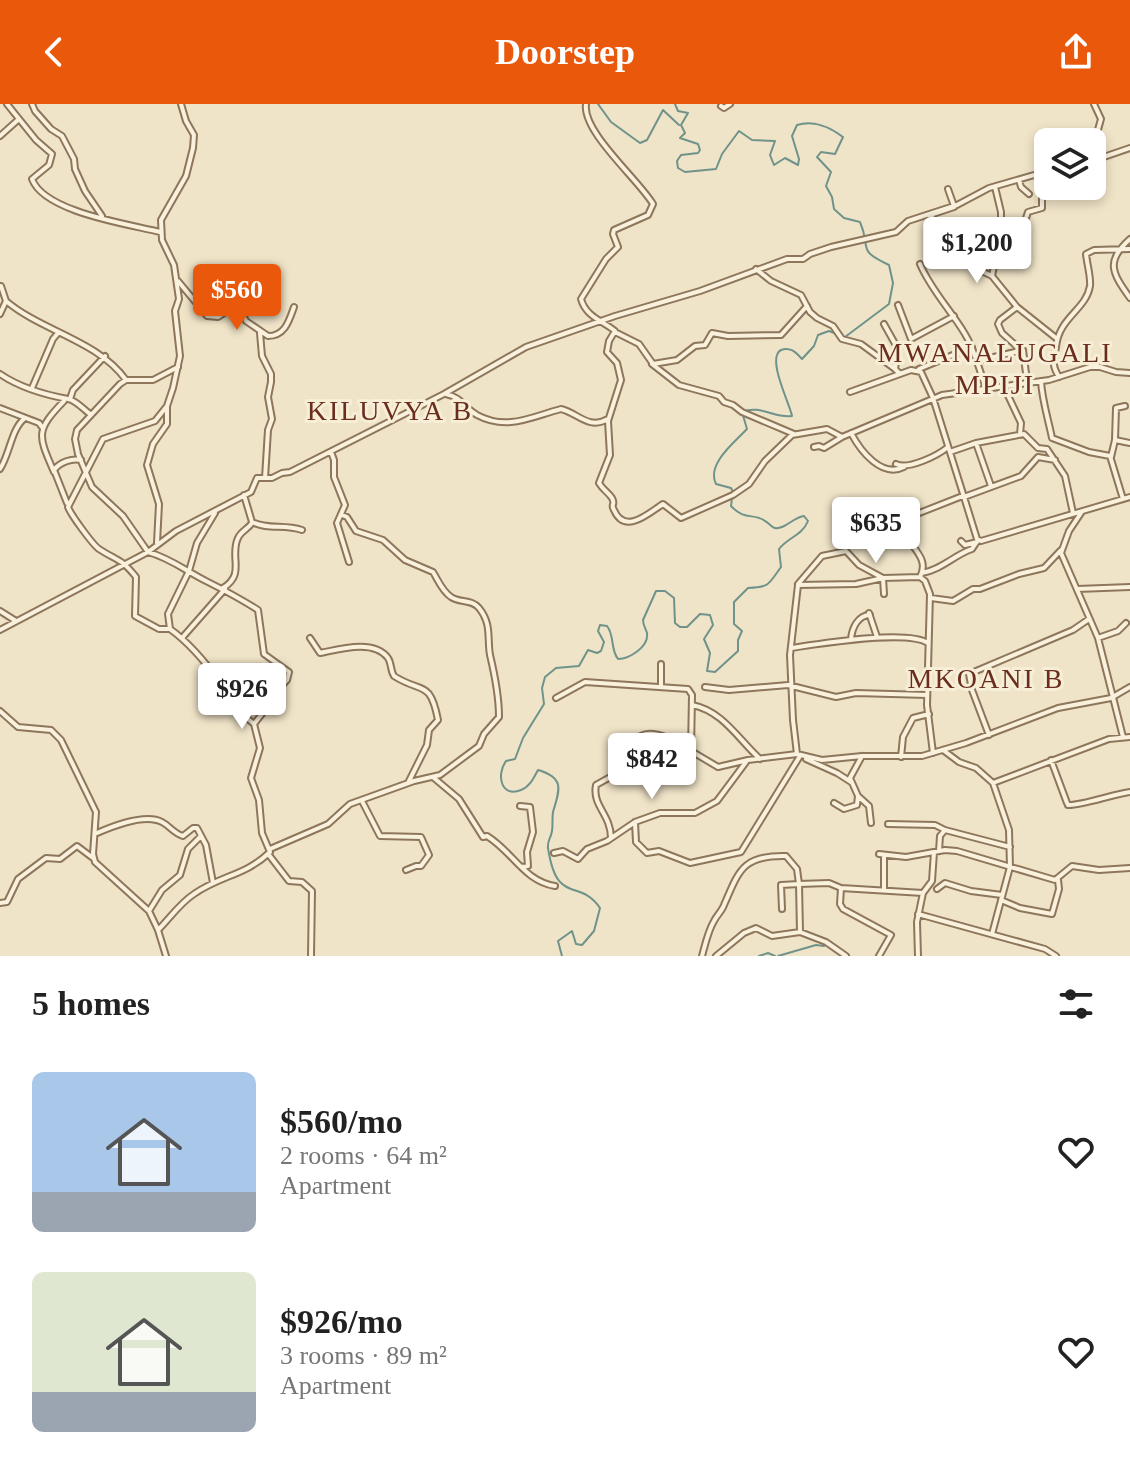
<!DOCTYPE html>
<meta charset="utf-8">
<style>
body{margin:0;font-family:Georgia,serif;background:#f6f6f6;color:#222;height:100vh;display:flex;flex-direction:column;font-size:30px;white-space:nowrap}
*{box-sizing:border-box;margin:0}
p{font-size:26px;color:#767676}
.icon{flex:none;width:44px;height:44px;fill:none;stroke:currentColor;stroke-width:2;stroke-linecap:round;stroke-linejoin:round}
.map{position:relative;height:852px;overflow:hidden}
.panel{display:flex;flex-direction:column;background:#fff;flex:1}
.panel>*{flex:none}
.buttons{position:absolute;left:1034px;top:24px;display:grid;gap:16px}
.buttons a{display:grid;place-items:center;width:72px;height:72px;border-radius:12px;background:#fff;box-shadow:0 4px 12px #0003;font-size:40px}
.price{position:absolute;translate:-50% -68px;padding:0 18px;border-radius:8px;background:#fff;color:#222;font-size:26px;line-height:52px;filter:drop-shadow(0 2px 4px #0008)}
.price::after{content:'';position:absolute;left:50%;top:48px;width:24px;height:18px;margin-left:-12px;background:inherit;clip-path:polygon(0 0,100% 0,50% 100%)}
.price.selected{background:#ea580c;color:#fff}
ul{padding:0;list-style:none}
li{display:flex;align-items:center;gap:24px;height:200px;padding:0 32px}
li span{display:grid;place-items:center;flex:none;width:224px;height:160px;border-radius:12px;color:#555}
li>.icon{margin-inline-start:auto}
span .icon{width:96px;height:96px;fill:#fffc;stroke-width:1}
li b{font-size:34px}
h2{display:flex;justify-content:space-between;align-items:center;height:96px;padding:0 32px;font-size:34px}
header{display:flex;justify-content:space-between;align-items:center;height:104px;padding:0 32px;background:#ea580c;color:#fff;font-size:36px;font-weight:600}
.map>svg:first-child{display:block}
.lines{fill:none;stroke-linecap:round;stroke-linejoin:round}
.stream{stroke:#6f938a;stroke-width:2}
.minor-casing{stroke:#8d765c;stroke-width:8}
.minor{stroke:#faf1dc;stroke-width:4}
.labels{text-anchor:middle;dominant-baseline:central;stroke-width:6;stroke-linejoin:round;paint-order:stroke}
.quarter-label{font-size:28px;letter-spacing:2px;fill:#6b2e1e;stroke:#f7eed8}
</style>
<header><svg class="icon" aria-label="back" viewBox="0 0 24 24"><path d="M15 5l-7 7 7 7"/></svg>Doorstep<svg class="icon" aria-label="share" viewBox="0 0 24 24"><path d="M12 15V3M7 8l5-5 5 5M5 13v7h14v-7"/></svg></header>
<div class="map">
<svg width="1130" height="852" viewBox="0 0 1130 852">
<rect width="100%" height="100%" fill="#f0e4c8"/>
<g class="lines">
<path class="stream" d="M598,0L611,18L640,39L647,36L663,6L679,21
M675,0L678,7L688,9L681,21L685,29L680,34L698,40L700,46L698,49L681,51L677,57L678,64L685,68L716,65L722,50L739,27L752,36L775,37L770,51L774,61L785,54L798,61L799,55L792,32L797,21C813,16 830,23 843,33L835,50L821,48L817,53L831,68L826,82L832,93L834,105L844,114L860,118C872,145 855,145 889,161L893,179L889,200L845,233
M733,388L731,384L716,380C706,360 735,338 747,325L742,308C760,300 775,315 792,312C790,300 766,254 781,246C791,242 797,250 802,255L814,242L818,231L829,227L837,230
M562,852L558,837L572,827L576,840L582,841L594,827L600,804C579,773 557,803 548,744C547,737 551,734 552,727C553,721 552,714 553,708C559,687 566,674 538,666C534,673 530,683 521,686C501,694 496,671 506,657L515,655L523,634L544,600L542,584L545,573L556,564L579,562L588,546L597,549L601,547L604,538L598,527L600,521L607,522C615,532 610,545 618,555C629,555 649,543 647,529C646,525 643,521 643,516L656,487H665L674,494L675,519L680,523H687L700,510L710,511L713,521L704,535L710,549L707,567L715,568L738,547V536L742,527L734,520V498L748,484C770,483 768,481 781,463L779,445C788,433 802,432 808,417L804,412C794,413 784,426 775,424C772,424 768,418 765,417C753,408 746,418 731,402L732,394
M759,852L768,849L775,852
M778,852L816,841L824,842"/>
<defs>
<path id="minor" d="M7,0L36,36L52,50L49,61L32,75C44,108 128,120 160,128
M32,0L35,7L51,25L62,32L74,55L75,65L85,87L102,112
M181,0L186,17L194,31L193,44L186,72L161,116L162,136L174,161L179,195L175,207L180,252L173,284L167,302L155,317L103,335L68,403C71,411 93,441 99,445C117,457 121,454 136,473L135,512L159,525H170C191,540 207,560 222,581C233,596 239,609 254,620
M586,0C582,28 638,75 653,100L648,111L614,126L613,130L618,143L606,155L581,195C586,213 603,217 615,227L609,237L607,248L617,259L621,276L608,317L610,351L599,379C603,386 608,388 612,394C616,402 610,399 614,406C625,432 650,408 663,400L681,414L733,391L749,380L765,357L792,331L827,325L842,333L942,291L1049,276L1090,263H1100L1116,268L1130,269
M721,2L724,4L730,0
M0,32L19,15
M1092,47L1101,15L1094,0
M1092,57L1130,44
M1019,76L1021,83L1029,90
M948,85L954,102
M933,110L954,103
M931,111L947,151L992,172L1017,203L1056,234
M1130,135C1105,157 1112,169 1130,194
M1000,138C1018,134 1023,125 1028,108L1042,104V75L1038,69
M920,160C931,186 950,205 965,230C975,246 979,266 986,284
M756,165L771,177L801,191L810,208L817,214L833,222L842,235L861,240L895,265
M992,172L1001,128V108L995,83
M178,177L207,212L218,213L238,200L246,217L268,232C285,232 289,217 294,203
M6,197C43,228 97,236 126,276
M898,201L911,235L954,212
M1017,203L1000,216L998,220L1002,229L1021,246
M0,210L6,197L1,182
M884,220L898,245L895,265L900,270
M615,228L639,240L653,260L677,256L695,242L705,241L712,229L728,232L781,231L807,202
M260,229L262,252L271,270V278L268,293L272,315L268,326L265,374
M977,257L1023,246L1027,277
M652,260L679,281L719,292L724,298L733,301L742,308L794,330
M919,265L972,243
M0,270C19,283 46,291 68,295C76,296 84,306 90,310
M1059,273C1051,260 1054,256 1056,243C1059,213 1086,206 1090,182C1091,173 1087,160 1086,150L1094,146L1130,145
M1041,277C1042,296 1048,314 1052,334L1089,348L1110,352L1123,395
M1004,283L1021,319L1020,330
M32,284L53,235L58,229
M850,288L911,266L921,268L933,294L964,393L1021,372L1038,353L1055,356
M446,290C463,294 463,303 477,311C507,327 531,313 561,305C578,309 588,326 608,315
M70,295L73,286L105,252
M0,304L39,319L42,323
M851,329C861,348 882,374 904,363
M1115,336L1116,304L1125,302
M976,339L991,382
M814,343L819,342L824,344L842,333
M331,348L334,356V373L345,401L337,419L349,458
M950,348L976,339L1024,330L1038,344L1047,345L1065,372L1073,409
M1111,353L1115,336L1130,339
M896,360C908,366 937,352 948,343
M0,365C10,350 11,325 25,314
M54,368C38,331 35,327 64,297
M244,391L252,418C268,426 284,420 302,426
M67,399L54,366C60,358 72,354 81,356
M1081,409L1069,427L1061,449L1098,534L1123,633
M961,437L965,441L977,438
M157,439L159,400L147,361L153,340L167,320V302
M922,469C943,465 954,451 972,445L976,439
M920,473L925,477L930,490L927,601L933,649
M798,480L822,452L846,447L859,461L883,474L884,490
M223,484C246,470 229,453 238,434C241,427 248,425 252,419
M1077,485L1130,483
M931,494L953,497L973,485H980L1019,470L1044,464L1061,446
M0,507L16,517
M869,509L877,533
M170,525L168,510L189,467L197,439L215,409
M0,526L148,448L176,427L251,388L257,374H272L282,369L290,368L444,290L526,243L615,212L700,187L787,155H803L810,150L831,143L896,128L908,117L957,101L989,84L1048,67
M182,534L225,485
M310,534L320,549C340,545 374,535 388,554C392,560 390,566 394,572C422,590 430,575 438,616L429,626L427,641L409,677
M1098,534L1118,527L1126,519
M851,535C852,524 858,511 870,511
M791,544C818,540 907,525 928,539
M661,560V583
M705,583L729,586L788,581L836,593L856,589L927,591
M556,594L585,578L688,585L692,591L691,647L718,663L748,656L797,650L822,656L862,652H922L966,639L1058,604L1111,594L1130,583
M692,601C723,607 738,635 760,655
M0,607L18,623L51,626L61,636L96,708L93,750L95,758L149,807L158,826L166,852
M989,631L972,586L969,570L1073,526L1089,515
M943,646L959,658L976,664L993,679L1009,726L1010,763L992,830
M797,650L793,616L790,551L798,481L856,480L883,474L920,473C933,449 897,438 904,415L960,393H964L977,435L981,437L1130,393
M901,653L903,633L913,614L929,610
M806,655L837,669L851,678
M1051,656L1067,699
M434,674L459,695L483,733L487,732C513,748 524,777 555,782
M993,679L1109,635L1130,633
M858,692L869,702L871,719
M362,697L380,732L421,733L429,751L421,762H416L406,766
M834,699L844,705L857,701L858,692L850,674L862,652
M1068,701C1080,702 1114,690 1130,688
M520,702L530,703L533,728L527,748L528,762L522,763
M635,718L636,738L647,749L659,747L690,759L741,748L800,652
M888,720L935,721L945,726
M97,729C113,722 145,709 162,718C170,722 173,729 183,732L193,724H197L206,741L213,779
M611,733C610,709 592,702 596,681L614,671L625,676L632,674C637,664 632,659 633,648C635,613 678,637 691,647
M270,745L328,720L350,700L414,677L440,671L479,642L484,630L499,613C499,592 495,572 490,551C487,534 492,520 479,504C472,495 459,499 451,493C442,487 438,476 433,468L405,456L383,436L356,427L347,413L342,411
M939,747L940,732L945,726L1010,743
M554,749L563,747L578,755L587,745L607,737L635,718L660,709H695L717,697L746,658
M879,750L906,753L945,746L957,747L1055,776L1072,762L1099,766L1130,764
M269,751L289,777L302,778L312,787L311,852
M884,751V786
M841,784L840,800L843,805L891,831L879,852
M937,785L945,779L971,787L1002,791
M1001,796L1020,804L1052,810L1059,785L1058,776
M0,799L7,798L18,775L46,754L60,755L77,742L93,754
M149,807L162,786L180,771L188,745L201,732
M918,810L1045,845L1056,852
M158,826C170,814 180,799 194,790C221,771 245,772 270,748L262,729L259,696L251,674L260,644L254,620L269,601L275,589L287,576L289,568L264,550L258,506C241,495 224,486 206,477C186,467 170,454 148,448L123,412L92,383L78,350L75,335L77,326L120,280L126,276H153L178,263
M702,852C705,841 708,827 714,817C717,811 722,807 724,801C739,767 742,751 786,752L797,765L799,780L781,781L782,805
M716,852L744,829L756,824L772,832L800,828
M846,852L826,838L800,828L799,780L829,779L841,784L923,789L932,777L934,748
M918,852L917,818L923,789"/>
</defs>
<use href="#minor" class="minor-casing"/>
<use href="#minor" class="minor"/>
</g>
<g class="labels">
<g class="quarter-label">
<text x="995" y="248">MWANALUGALI<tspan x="995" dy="32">MPIJI</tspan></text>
<text x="390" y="306">KILUVYA B</text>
<text x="986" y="574">MKOANI B</text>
</g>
</g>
</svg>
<div class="buttons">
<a><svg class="icon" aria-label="layers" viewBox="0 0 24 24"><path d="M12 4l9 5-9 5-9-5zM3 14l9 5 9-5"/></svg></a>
</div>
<b class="price" style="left:977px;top:181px">$1,200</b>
<b class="price selected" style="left:237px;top:228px">$560</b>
<b class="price" style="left:876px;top:461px">$635</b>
<b class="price" style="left:242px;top:627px">$926</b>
<b class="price" style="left:652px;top:697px">$842</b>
</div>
<section class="panel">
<h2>5 homes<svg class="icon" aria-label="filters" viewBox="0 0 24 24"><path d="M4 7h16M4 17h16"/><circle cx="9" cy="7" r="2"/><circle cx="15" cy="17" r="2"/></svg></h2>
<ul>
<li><span style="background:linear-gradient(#a9c7e8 75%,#9aa5b1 0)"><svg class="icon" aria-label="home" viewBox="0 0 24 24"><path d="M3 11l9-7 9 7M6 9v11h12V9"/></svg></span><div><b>$560/mo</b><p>2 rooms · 64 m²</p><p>Apartment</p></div><svg class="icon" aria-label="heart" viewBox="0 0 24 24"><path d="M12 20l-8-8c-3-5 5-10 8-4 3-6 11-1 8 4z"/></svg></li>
<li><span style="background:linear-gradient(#dfe7d0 75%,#9aa5b1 0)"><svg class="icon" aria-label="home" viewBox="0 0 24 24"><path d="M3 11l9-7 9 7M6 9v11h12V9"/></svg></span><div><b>$926/mo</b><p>3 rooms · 89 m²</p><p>Apartment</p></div><svg class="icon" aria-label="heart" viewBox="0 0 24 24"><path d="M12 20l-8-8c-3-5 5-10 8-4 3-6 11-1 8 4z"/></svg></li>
</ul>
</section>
